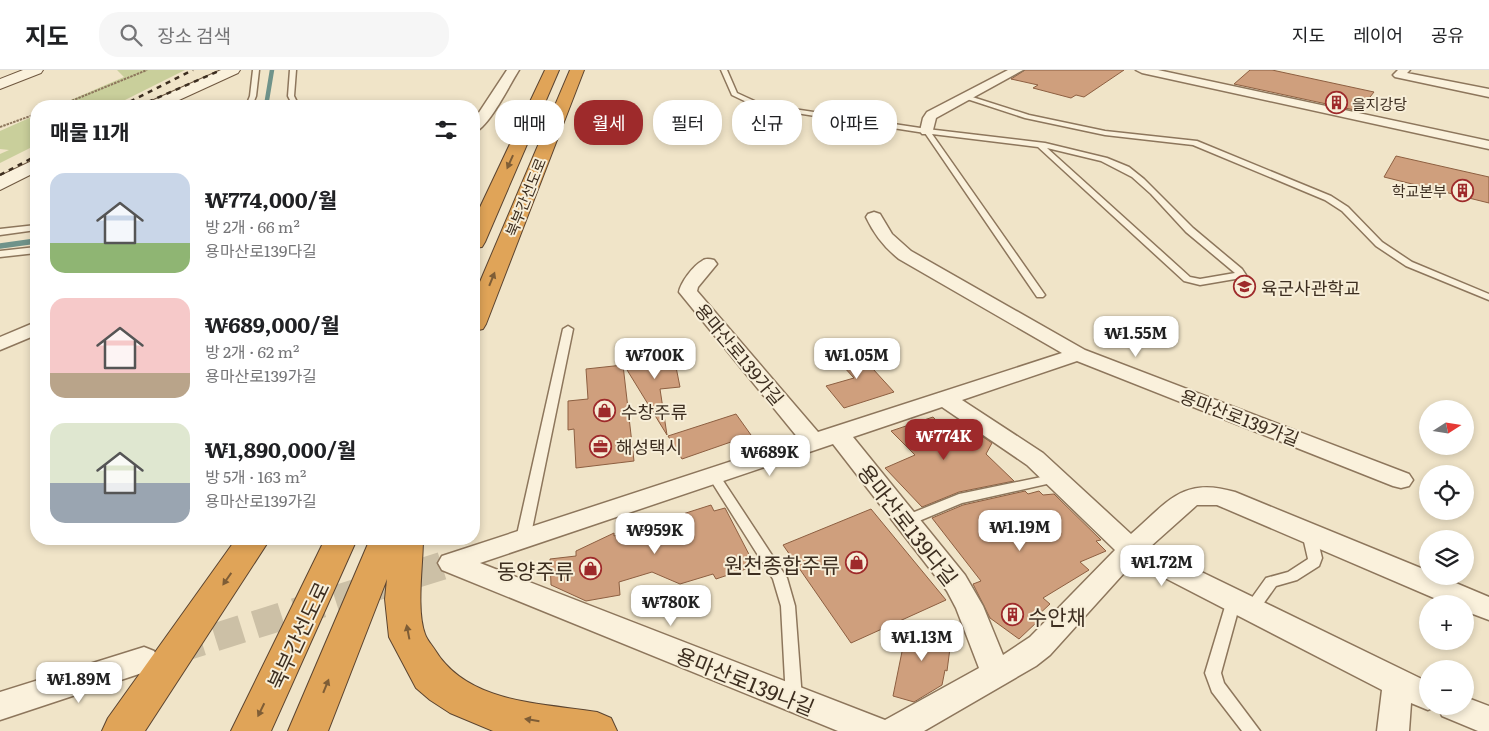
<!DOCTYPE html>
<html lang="ko">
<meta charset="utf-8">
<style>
body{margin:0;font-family:Literata,"Noto Sans KR",serif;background:#f6f6f6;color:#202124;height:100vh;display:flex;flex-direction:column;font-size:19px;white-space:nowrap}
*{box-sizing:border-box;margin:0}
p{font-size:16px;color:#757577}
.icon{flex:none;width:28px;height:28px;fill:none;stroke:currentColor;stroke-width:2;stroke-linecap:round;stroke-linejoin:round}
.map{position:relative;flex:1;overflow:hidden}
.side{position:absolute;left:30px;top:30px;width:450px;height:445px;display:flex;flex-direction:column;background:#fff;border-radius:20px;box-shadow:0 2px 8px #0003}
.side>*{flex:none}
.guide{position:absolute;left:495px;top:30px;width:475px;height:45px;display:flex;gap:10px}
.needle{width:32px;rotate:78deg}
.buttons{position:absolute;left:1419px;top:330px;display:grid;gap:10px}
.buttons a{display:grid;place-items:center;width:55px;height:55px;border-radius:50%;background:#fff;box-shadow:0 2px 8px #0003;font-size:25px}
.price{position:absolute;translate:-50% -42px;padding:0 11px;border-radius:10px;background:#fff;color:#222;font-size:16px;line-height:32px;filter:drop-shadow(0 1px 2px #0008)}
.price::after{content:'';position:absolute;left:50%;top:30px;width:15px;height:11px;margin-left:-8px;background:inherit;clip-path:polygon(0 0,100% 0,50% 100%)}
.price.on{background:#9e2a2b;color:#fff}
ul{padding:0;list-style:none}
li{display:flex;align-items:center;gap:15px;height:125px;padding:0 20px}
li span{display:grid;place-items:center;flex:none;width:140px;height:100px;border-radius:15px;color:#555}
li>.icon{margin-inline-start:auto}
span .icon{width:60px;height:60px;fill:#fffc;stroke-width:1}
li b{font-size:21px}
h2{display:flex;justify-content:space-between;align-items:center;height:60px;padding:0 20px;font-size:21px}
.pill{padding:0 18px;border-radius:20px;background:#fff;box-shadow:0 2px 8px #0003;font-size:18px;line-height:45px}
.pill.on{background:#9e2a2b;color:#fff}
header{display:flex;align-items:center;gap:30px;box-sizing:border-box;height:70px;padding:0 25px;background:#fff;border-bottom:1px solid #e0e0e0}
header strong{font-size:24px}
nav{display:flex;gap:28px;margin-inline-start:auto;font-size:18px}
.search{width:350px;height:45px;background:#f6f6f6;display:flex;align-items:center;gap:12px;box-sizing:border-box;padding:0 18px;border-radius:20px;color:#757577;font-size:19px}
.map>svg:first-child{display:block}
.green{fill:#c9cf9b}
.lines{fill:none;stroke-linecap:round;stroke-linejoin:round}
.stream-far1{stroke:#6f938a;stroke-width:4.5}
.stream{stroke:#6f938a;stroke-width:5.5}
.building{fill:#cf9f7d;stroke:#8d5f41}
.street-tunnel{stroke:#ccc0a6;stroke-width:28;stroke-dasharray:28 14;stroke-linecap:butt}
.lane-casing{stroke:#8d765c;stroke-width:3}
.street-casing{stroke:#8d765c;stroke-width:3}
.secondary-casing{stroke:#6f573f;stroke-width:2}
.highway-casing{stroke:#5b4430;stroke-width:2}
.path{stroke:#8d765c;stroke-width:2;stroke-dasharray:2.5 1;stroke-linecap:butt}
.lane{fill:#faf1dc;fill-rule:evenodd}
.street{fill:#faf1dc;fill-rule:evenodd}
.secondary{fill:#faf1dc;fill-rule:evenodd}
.highway{fill:#e0a458;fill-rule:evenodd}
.rail{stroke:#3d2e20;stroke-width:2.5;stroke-dasharray:5 5;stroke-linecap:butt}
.oneway{fill:#7e5d36}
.labels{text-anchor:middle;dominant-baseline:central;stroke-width:4;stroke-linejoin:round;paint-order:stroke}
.far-poi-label{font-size:15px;fill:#3d2e20;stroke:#f7eed8;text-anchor:start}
.far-street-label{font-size:15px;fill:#3d2e20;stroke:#f7eed8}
.poi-label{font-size:18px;fill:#3d2e20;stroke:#f7eed8;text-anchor:start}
.street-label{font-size:18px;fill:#3d2e20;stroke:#f7eed8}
.near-street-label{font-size:21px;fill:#3d2e20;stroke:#f7eed8}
.near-poi-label{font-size:21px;fill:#3d2e20;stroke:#f7eed8;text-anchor:end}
</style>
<header>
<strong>지도</strong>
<div class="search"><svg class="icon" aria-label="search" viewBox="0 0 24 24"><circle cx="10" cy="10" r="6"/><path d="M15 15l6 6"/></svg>장소 검색</div>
<nav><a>지도</a><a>레이어</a><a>공유</a></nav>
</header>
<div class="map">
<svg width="1489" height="661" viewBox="0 0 1489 661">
<rect width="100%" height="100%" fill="#f0e4c8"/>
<path class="green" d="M117,0H185L113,36H57L124,7Z
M36,45V75L0,93V84L9,80L0,79V61Z"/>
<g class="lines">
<path class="stream-far1" d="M266,36L272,0"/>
<path class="stream" d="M0,176L36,171"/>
</g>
<path class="building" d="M1025,0H1124L1084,27L1076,25L1071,28L1033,18L1038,15L1011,9Z
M1250,0H1272L1374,22L1359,41L1234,14Z
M1396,86L1489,107V133L1384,107Z
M852,276L894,322L844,338L826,316L854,308L830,282Z
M673,282L680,317L660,319L667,365L624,295L645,293L644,285Z
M623,295L634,391L576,398L574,359L568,360V331L588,329L586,299Z
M736,344L751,365L682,389L668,366Z
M933,347L943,357L961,352L992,373L986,384L1014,411L959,422L922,437L885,398L915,385L891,361Z
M1025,421L1028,424L1039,421L1043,425L1054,424L1101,470L1096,471L1106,481L1080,492L1089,500L1043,528L1050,534L1035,548L1038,551L1019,569L990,548L973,514L981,511L932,448L963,435Z
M711,435L714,441L725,438L755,496L716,509L713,504L680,514L652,502L619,512L620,525L586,531L551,515L550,489L576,486V481L614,463V466Z
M871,439L946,530L851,573L783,475Z
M908,552L952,563L947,601L945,600L942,615L914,632L893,626Z"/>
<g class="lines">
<path class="street-tunnel" d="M175,580L451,493"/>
<defs>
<path id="lane" d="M253,0H259L256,26L252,36H246L250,26Z
M290,0H296L294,26L299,36H293L288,26Z
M721,0H727L737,23L761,34L927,59L1045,73L1107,88L1129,97L1144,109L1193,158L1242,199L1246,205L1241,208L1200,215L1184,211L1038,77L932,64L1045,225L1043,227H1037L925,63L757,37L732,25ZM1047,78L1101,91L1132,107L1151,124L1186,162L1235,203L1200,209L1190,207Z
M966,25L1029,45L1105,61L1197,71L1331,126L1348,137L1382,172L1412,192L1489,224V230L1406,196L1376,176L1342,141L1325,130L1193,75L1105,65L1025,48L964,28V26Z
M36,155V160L0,165V159Z
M36,177V183L0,187V181Z
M568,256L573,259L530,469L528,473L523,474L518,473L516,469L563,259Z
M714,402L718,403L787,508L795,536L802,629L800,634L794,636L788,634L786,629L781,536L773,509L708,406L710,403Z
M1056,404L1060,405L1062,408L1060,411L962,433L907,456L902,455L900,451L902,447L959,424Z
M1309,458L1314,459L1316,463L1322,488L1319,496L1297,510L1276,516L1256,544L1251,546L1246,544L1244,540L1246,536L1266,508L1288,502L1308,489L1302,463L1304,459Z
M1234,524L1239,526L1241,530L1221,603L1224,613L1260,661H1242L1212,622L1205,603L1227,530L1229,526Z"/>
<path id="street" d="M507,0H519C510,14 488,59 474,62V50Z
M1008,0H1023L936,48L932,64H922L920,61L923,48L927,42Z
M1136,0H1158L1489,71V79L1142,3Z
M1398,0H1410L1407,3L1489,19V27L1395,7L1393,5Z
M874,142L880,144L892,164L911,181L1085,280L1409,404L1413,410L1409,416L1401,418L1393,416L1077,291L962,330L1043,383L1131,464C1167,433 1182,406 1235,422L1428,501V506H1439L1489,527V550L1465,541V534H1448L1217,435H1197L1150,477L1428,612V636H1437L1428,640L1411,633L1409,661H1377L1382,620L1134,492L1050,585L1036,596L924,661H838L442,500L438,493L442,486L799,369L679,222C681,212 693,196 702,191C705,188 710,189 714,190L717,194L698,217L697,221L818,362L1062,283L899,189C884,177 874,164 866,147L868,144ZM942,337L1027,395L1115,480L1030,567L1003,585L983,536L965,505L853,367ZM833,374L947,521L956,538L979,598L885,650L480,493Z
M36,252V265L0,280V267Z
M144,577L154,581L159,590L154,599L0,650V622Z
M1465,627L1489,636V661H1478L1442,646L1438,636H1465Z"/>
<path id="secondary" d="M23,0H43L41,3L0,19V9Z
M221,0H240L238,3L166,36H145L147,33Z
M36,89V102L0,120V106Z"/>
<path id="highway" d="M545,0H559L485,172L482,177L474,178V150Z
M570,0H584L486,254L483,259L474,261V226Z
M236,469H270L145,661H102L108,648Z
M325,469H357L271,661H231Z
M370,469H423C423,495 416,540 425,564C427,570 432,575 435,580C468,634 542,633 597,642L611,648L617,661H493L450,643L430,630L416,618L389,567L385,529L387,509L328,661H288Z"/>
</defs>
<use href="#lane" class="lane-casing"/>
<use href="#street" class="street-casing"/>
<use href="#secondary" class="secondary-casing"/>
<use href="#highway" class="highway-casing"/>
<path class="path" d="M59,36L147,0
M0,57L36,44"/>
<use href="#lane" class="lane"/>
<use href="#street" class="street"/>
<use href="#secondary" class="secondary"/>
<use href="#highway" class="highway"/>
<path class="rail" d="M121,36L193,0
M139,36L221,0
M0,105L36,86"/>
</g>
<defs><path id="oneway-solid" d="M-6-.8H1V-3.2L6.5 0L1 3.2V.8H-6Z" transform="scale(1.25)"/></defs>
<g class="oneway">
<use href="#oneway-solid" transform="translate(510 92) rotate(114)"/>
<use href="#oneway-solid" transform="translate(492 209) rotate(-68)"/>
<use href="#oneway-solid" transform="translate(227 509) rotate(125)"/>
<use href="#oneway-solid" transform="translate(408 562) rotate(-101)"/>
<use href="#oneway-solid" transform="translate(326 616) rotate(-68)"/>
<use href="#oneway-solid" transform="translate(261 640) rotate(116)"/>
<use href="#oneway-solid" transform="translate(532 650) rotate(-171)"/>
</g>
<defs>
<symbol id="building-ring" viewBox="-11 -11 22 22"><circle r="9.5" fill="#f7eed8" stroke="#9e2a2b" stroke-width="1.5"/><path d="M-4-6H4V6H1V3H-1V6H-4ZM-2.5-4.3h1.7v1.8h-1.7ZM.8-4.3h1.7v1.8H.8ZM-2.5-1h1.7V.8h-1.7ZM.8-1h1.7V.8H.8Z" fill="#9e2a2b"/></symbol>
<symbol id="university-ring" viewBox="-11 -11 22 22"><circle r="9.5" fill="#f7eed8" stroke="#9e2a2b" stroke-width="1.5"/><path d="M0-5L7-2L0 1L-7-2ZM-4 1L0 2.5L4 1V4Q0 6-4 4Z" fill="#9e2a2b"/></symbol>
<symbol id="shop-ring" viewBox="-11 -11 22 22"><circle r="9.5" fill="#f7eed8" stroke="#9e2a2b" stroke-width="1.5"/><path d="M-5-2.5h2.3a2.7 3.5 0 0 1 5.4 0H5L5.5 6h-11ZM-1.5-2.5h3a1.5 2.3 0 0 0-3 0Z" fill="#9e2a2b"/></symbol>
<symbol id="office-ring" viewBox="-11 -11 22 22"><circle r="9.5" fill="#f7eed8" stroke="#9e2a2b" stroke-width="1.5"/><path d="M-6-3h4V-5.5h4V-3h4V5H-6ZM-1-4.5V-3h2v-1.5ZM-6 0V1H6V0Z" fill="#9e2a2b"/></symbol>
</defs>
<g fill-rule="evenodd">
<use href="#building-ring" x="1324" y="20" width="25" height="25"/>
<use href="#building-ring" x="1450" y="108" width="25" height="25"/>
<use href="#university-ring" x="1232" y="204" width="25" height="25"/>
<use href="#shop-ring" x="592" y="328" width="25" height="25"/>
<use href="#office-ring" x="588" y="364" width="25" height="25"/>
<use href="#shop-ring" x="844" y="480" width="25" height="25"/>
<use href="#shop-ring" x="578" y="486" width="25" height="25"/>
<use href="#building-ring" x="1000" y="532" width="25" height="25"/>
</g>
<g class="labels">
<g class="far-poi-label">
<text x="1352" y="33">을지강당</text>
<text x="1447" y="120" text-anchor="end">학교본부</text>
</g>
<g class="far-street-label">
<text transform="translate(525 127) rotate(-68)">북부간선도로</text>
</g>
<g class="poi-label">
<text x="1261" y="217">육군사관학교</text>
<text x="621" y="341">수창주류</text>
<text x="616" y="376">해성택시</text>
</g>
<g class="street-label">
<text transform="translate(740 284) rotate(50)">용마산로139가길</text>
<text transform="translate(1240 347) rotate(21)">용마산로139가길</text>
</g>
<g class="near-street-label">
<text transform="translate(909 454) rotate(52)">용마산로139다길</text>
<text transform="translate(297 565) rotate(-65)">북부간선도로</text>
<text transform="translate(746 610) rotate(22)">용마산로139나길</text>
</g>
<g class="near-poi-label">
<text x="840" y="493">원천종합주류</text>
<text x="574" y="499">동양주류</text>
<text x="1028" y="545" text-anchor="start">수안채</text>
</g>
</g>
</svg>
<div class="buttons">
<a><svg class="needle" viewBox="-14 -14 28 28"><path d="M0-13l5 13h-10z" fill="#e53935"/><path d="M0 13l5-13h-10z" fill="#757577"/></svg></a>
<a><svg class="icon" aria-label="locate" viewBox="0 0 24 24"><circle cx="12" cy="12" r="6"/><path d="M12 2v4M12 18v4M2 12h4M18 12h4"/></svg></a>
<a><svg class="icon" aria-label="layers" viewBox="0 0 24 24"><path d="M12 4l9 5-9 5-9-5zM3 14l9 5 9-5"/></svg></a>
<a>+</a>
<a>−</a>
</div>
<b class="price" style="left:1136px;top:288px">₩1.55M</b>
<b class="price" style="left:655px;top:310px">₩700K</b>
<b class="price" style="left:857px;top:310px">₩1.05M</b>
<b class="price on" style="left:944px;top:391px">₩774K</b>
<b class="price" style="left:770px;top:407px">₩689K</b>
<b class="price" style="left:1020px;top:482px">₩1.19M</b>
<b class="price" style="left:655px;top:485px">₩959K</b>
<b class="price" style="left:1162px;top:517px">₩1.72M</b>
<b class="price" style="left:671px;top:557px">₩780K</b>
<b class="price" style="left:922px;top:592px">₩1.13M</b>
<b class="price" style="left:79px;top:634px">₩1.89M</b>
<div class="guide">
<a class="pill">매매</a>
<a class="pill on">월세</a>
<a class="pill">필터</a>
<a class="pill">신규</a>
<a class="pill">아파트</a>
</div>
<section class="side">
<h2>매물 11개<svg class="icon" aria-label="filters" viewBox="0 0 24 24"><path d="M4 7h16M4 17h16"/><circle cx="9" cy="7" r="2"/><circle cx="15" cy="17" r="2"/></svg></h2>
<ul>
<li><span style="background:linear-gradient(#c9d6e8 70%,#8fb573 0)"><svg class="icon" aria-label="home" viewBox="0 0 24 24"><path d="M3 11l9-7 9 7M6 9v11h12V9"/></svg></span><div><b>₩774,000/월</b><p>방 2개 · 66 m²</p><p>용마산로139다길</p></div></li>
<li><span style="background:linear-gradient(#f6c9c9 75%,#b9a48a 0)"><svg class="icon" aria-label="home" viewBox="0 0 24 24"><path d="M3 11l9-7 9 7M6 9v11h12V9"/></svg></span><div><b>₩689,000/월</b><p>방 2개 · 62 m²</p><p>용마산로139가길</p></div></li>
<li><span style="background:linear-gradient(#dfe7d0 60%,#9aa5b1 0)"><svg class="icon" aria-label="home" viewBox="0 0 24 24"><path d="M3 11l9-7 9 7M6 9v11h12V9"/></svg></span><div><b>₩1,890,000/월</b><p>방 5개 · 163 m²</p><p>용마산로139가길</p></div></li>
</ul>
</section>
</div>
